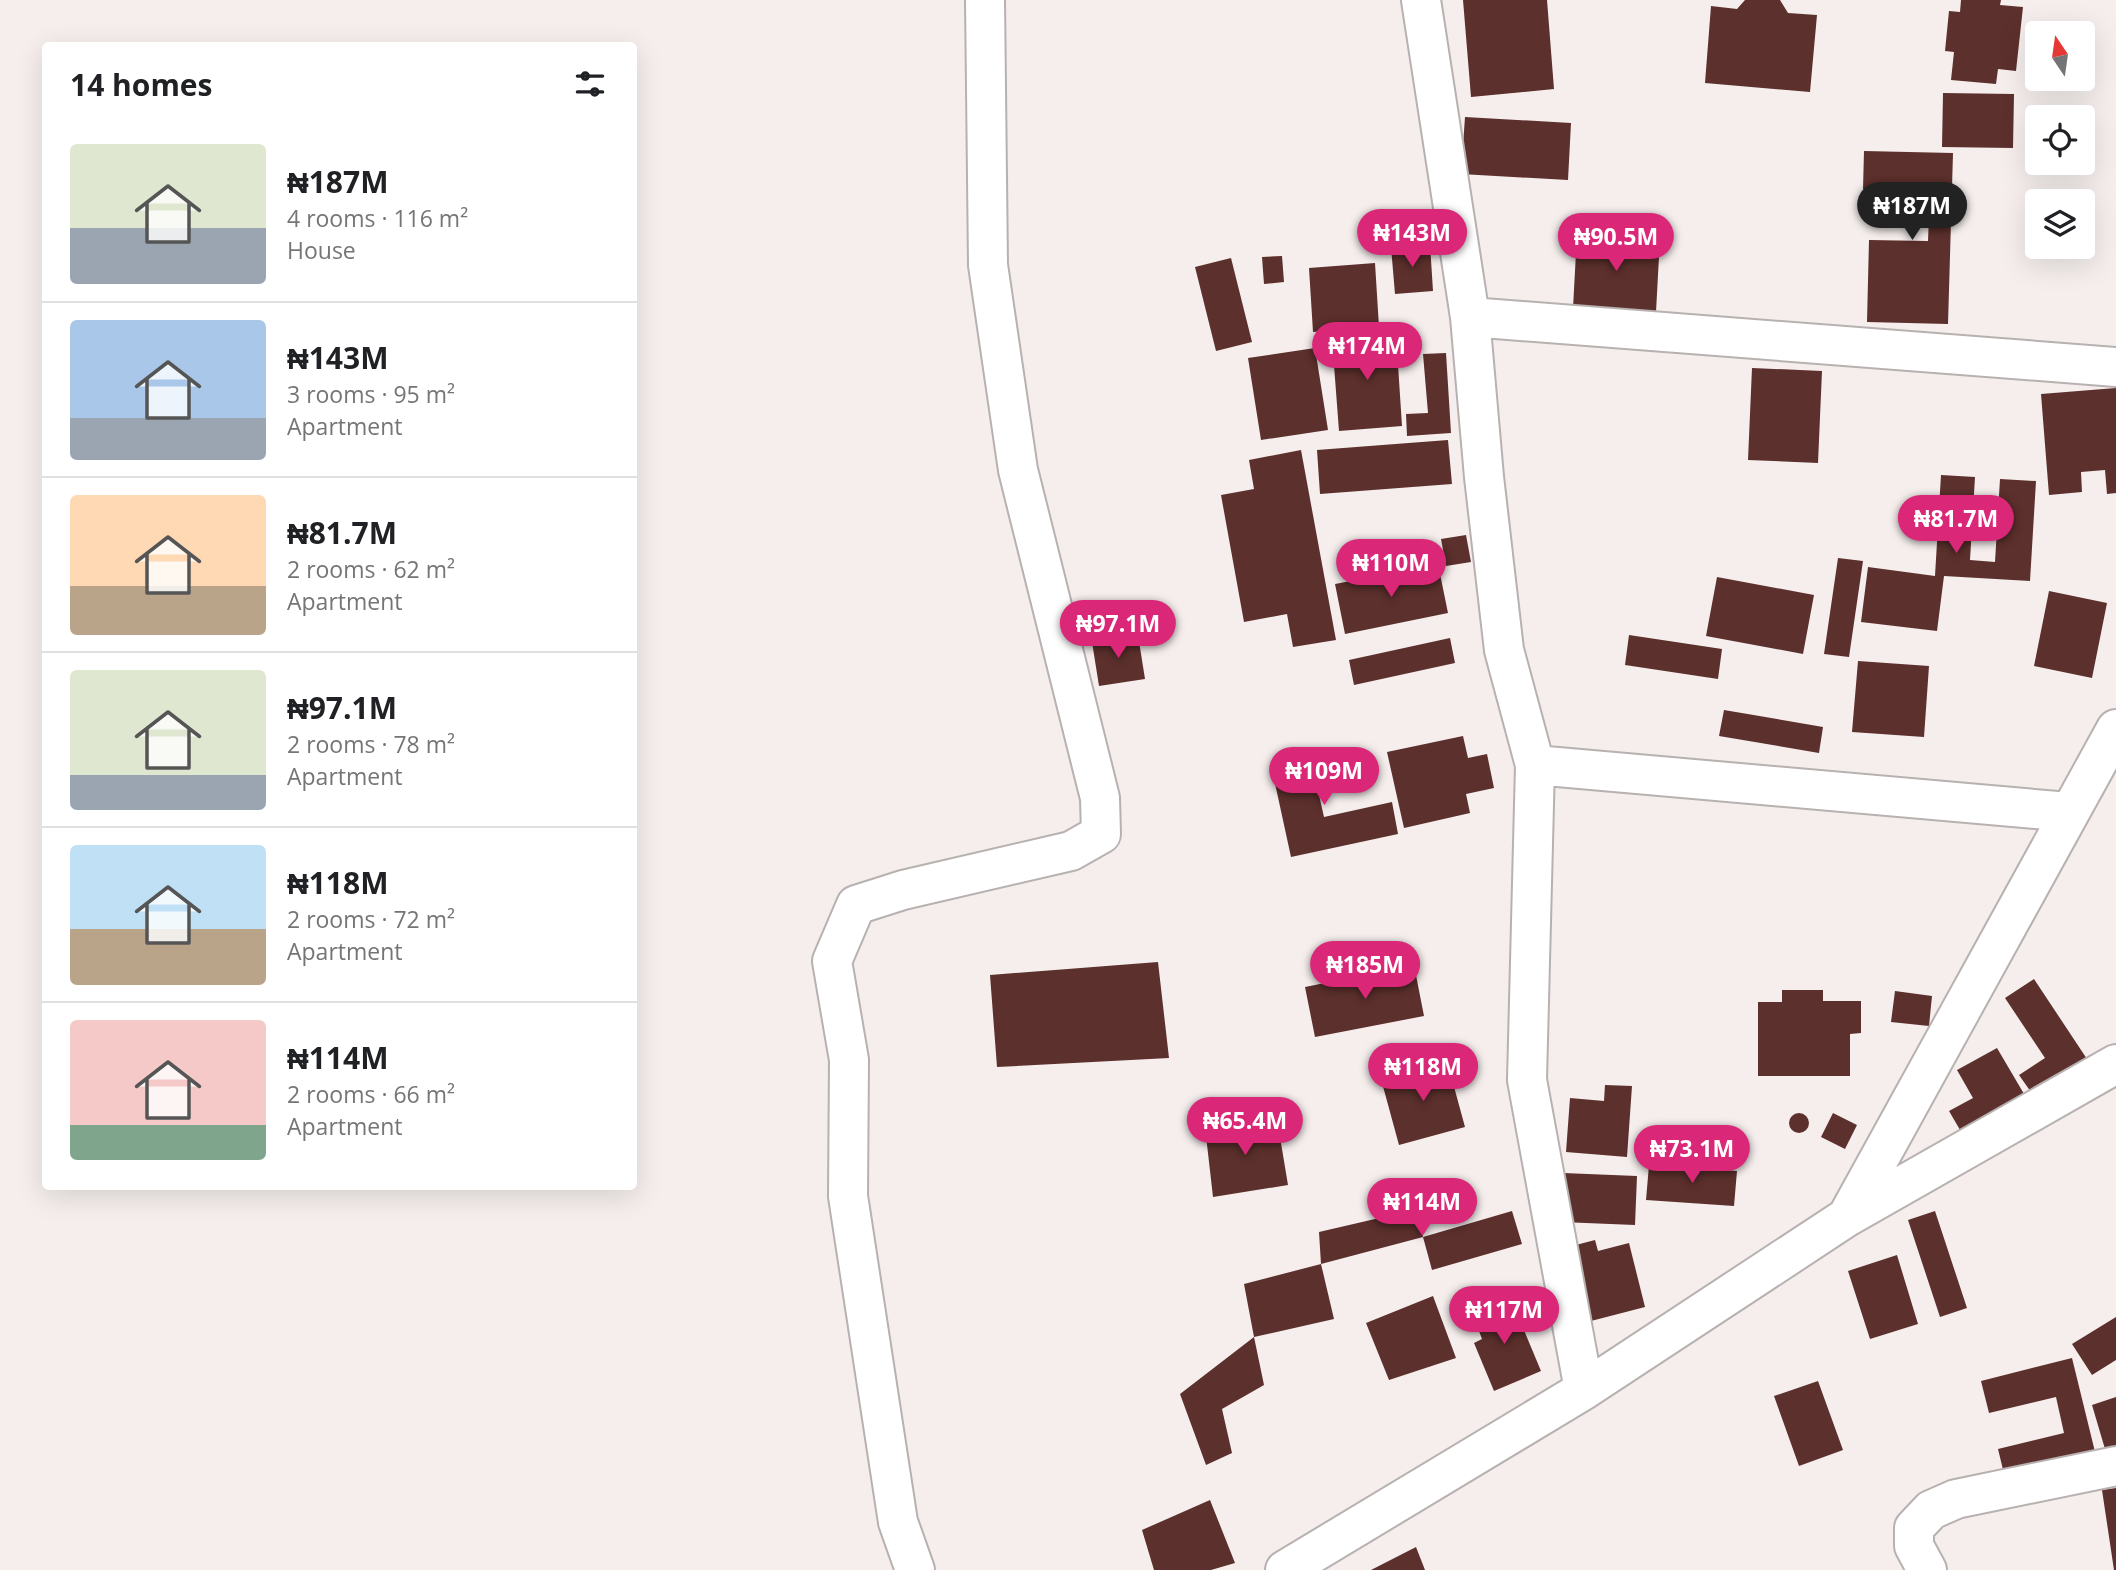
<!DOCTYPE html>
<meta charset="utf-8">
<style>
body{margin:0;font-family:"Open Sans",sans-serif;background:#f2f2f2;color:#202124;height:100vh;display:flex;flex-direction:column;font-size:26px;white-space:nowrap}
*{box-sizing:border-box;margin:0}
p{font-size:23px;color:#757577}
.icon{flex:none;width:38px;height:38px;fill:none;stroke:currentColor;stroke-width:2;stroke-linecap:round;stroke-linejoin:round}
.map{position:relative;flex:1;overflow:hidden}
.details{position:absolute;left:42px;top:42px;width:595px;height:1148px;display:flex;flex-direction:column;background:#fff;border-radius:7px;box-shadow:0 7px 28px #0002}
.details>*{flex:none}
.needle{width:46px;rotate:347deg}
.tools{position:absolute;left:2025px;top:21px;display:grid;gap:14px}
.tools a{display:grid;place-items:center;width:70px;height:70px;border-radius:7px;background:#fff;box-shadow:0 7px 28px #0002;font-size:35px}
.price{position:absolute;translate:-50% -60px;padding:0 16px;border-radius:24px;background:#db2777;color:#fff;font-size:23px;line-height:46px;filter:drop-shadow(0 2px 4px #0008)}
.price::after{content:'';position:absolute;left:50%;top:42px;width:21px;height:16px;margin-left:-10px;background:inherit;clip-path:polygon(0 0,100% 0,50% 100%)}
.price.active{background:#222;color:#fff}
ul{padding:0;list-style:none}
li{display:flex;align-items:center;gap:21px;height:175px;padding:0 28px}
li+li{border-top:2px solid #e0e0e0}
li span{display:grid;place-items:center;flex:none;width:196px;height:140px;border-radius:7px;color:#555}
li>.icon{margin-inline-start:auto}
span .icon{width:84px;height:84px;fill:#fffc;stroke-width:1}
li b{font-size:30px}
h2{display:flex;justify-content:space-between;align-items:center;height:84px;padding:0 28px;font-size:30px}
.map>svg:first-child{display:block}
.building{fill:#5c302c}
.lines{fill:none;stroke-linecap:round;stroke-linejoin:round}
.minor-casing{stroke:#b7b1b0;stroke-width:42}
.minor{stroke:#fff;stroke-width:38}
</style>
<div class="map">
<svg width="2116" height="1570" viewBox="0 0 2116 1570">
<rect width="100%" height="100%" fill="#f5eeed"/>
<path class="building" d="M1463,0H1547L1554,89L1471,97Z
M1745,0H1780L1788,13L1817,15L1810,92L1705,83L1711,6L1737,9Z
M1961,0H2001L2000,5L2023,7L2016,71L1998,69L1996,84L1951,80L1954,52L1945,51L1949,11L1960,12Z
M1943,93L2014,94L2013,148L1942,147Z
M1465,117L1571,123L1568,180L1461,174Z
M1864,151L1953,153L1948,324L1867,322L1869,240L1928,241L1930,190L1863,189Z
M1577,234L1660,238L1656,312L1573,308Z
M1430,244L1433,291L1395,294L1391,247Z
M1282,256L1284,282L1264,284L1262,257Z
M1231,258L1252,342L1216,351L1195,267Z
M1375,263L1379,327L1313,332L1309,268Z
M1396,334L1402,426L1339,431L1332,339Z
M1315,348L1328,430L1261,440L1248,358Z
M1446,353L1451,433L1407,436L1406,414L1428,413L1423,354Z
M1752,368L1822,371L1818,463L1748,460Z
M2116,388V493L2107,494L2105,470L2081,472L2082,492L2049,495L2041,394Z
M1448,440L1452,484L1320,494L1317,450Z
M1301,450L1336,640L1293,647L1287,614L1244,622L1221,495L1254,489L1249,460Z
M1941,475L1975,477L1970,560L1995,562L2000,479L2036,481L2030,581L1944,576L1937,631L1861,622L1868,567L1935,576Z
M1466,535L1471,562L1446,566L1441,539Z
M1838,558L1863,561L1849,657L1824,654Z
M1438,564L1448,613L1345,634L1335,584Z
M1717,577L1814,595L1803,654L1706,636Z
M2049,591L2107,603L2092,678L2034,666Z
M1138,635L1145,679L1099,686L1092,642Z
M1629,635L1722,649L1718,679L1625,665Z
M1450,638L1455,663L1354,685L1349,660Z
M1858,661L1929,666L1924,737L1852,732Z
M1724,710L1823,727L1819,753L1719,736Z
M1463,736L1468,758L1487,754L1494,788L1466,794L1470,813L1404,828L1387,752Z
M1343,749L1350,779L1317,786L1324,817L1392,802L1398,834L1291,857L1271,765Z
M1158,962L1169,1058L997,1067L990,975Z
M1414,965L1424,1016L1315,1037L1305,987Z
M2034,979L2087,1059L2033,1095L2019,1075L2045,1058L2005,998Z
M1782,990H1823V1001H1861V1033L1850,1034V1076H1758V1002H1782Z
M1895,991L1932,996L1929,1026L1891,1022Z
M1997,1048L2027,1099L1963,1135L1949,1111L1973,1098L1957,1070Z
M1447,1061L1465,1127L1399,1145L1381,1079Z
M1605,1085L1632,1086L1627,1157L1566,1152L1570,1098L1604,1101Z
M1789 1123a10 10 0 1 1 20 0a10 10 0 1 1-20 0Z
M1833,1113L1857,1125L1845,1149L1821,1137Z
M1277,1119L1288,1185L1213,1197L1205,1127Z
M1649,1165L1737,1171L1734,1206L1646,1200Z
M1563,1173L1637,1176L1635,1225L1561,1222Z
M1418,1209L1423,1237L1512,1211L1522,1244L1432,1270L1423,1237L1321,1264L1319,1232Z
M1935,1211L1967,1308L1940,1317L1908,1220Z
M1595,1240L1598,1251L1629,1243L1645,1307L1591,1321L1572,1246Z
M1897,1255L1918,1324L1870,1339L1848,1271Z
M1321,1264L1334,1319L1254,1337L1264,1385L1222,1409L1232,1453L1206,1465L1180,1394L1254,1337L1244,1284Z
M1433,1296L1456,1358L1389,1380L1366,1323Z
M1511,1299L1541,1371L1494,1391L1474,1343L1482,1339L1473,1315Z
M2116,1317V1360L2092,1375L2072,1344Z
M2072,1358L2097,1460L2006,1482L1998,1449L2064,1433L2056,1397L1989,1413L1981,1381Z
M1818,1381L1843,1450L1799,1466L1774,1396Z
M2116,1397V1445L2105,1449L2092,1405Z
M2116,1488V1570H2114L2102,1490Z
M1210,1500L1235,1563L1211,1570H1154L1142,1530Z
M1416,1547L1425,1570H1371Z"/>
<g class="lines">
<defs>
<path id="minor" d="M1421,0L1470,317
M1535,765L2069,812
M1847,1217L2116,729
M1584,1390L1527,1080L1535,765L1504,650L1484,477L1470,317L2116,367
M915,1570L898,1522L848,1196L849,1060L832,961L856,905L903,890L1071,851L1101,834L1100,798L1018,470L988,265L985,0
M1285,1570L1584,1390L1847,1217L2116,1064
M1927,1570L1914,1546V1528L1931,1510L1956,1499L2116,1466"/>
</defs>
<use href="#minor" class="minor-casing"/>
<use href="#minor" class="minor"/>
</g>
</svg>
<div class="tools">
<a><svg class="needle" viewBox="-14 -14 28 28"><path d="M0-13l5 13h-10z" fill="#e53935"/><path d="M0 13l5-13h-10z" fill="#757577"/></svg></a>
<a><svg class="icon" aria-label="locate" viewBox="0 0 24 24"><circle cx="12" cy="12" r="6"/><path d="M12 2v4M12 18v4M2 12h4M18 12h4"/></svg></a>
<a><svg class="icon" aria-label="layers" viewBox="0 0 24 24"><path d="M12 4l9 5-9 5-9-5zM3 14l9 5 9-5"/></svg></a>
</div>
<b class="price active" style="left:1912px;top:242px">₦187M</b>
<b class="price" style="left:1412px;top:269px">₦143M</b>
<b class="price" style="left:1616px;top:273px">₦90.5M</b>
<b class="price" style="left:1367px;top:382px">₦174M</b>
<b class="price" style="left:1956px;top:555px">₦81.7M</b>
<b class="price" style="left:1391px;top:599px">₦110M</b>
<b class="price" style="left:1118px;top:660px">₦97.1M</b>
<b class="price" style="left:1324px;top:807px">₦109M</b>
<b class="price" style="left:1365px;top:1001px">₦185M</b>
<b class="price" style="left:1423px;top:1103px">₦118M</b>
<b class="price" style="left:1245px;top:1157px">₦65.4M</b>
<b class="price" style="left:1692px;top:1185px">₦73.1M</b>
<b class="price" style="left:1422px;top:1238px">₦114M</b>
<b class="price" style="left:1504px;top:1346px">₦117M</b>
<section class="details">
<h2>14 homes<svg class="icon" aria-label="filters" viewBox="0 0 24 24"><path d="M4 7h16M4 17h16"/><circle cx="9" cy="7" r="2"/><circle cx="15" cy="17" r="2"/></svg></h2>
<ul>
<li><span style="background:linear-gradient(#dfe7d0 60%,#9aa5b1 0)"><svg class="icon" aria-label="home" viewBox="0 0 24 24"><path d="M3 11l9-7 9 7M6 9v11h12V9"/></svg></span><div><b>₦187M</b><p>4 rooms · 116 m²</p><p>House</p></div></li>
<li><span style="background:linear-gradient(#a9c7e8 70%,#9aa5b1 0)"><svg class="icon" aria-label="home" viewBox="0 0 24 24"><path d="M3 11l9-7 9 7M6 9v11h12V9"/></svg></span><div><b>₦143M</b><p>3 rooms · 95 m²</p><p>Apartment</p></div></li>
<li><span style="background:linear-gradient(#ffd9b3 65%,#b9a48a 0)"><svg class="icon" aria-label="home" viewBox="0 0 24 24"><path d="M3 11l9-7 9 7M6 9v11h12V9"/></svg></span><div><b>₦81.7M</b><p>2 rooms · 62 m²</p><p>Apartment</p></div></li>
<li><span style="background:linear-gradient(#dfe7d0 75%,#9aa5b1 0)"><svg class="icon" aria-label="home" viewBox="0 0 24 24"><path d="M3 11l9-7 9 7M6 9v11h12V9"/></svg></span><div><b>₦97.1M</b><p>2 rooms · 78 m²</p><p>Apartment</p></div></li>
<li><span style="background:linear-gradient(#bfe0f5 60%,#b9a48a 0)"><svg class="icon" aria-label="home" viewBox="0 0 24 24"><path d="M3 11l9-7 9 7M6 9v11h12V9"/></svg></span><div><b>₦118M</b><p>2 rooms · 72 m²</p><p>Apartment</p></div></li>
<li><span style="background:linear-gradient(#f6c9c9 75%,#7fa58c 0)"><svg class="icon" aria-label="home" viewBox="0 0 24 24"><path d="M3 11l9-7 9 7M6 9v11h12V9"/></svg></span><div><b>₦114M</b><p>2 rooms · 66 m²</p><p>Apartment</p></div></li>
</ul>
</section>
</div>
